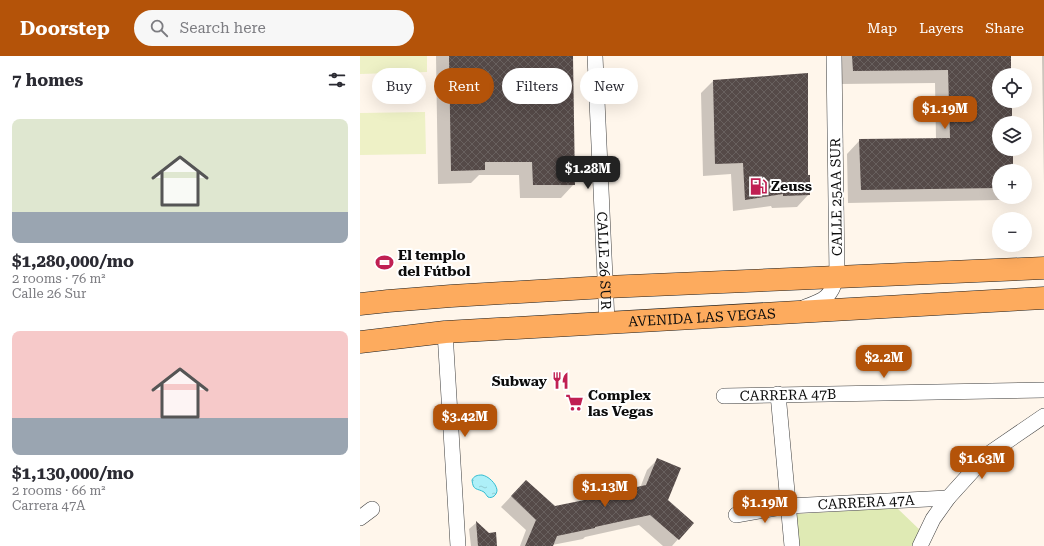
<!DOCTYPE html>
<meta charset="utf-8">
<style>
body{margin:0;font-family:"Roboto Serif",serif;background:#f7f7f7;color:#2b2b33;height:100vh;display:flex;flex-direction:column;font-size:15px;white-space:nowrap}
*{box-sizing:border-box;margin:0}
p{font-size:13px;color:#7c7c81}
.icon{flex:none;width:22px;height:22px;fill:none;stroke:currentColor;stroke-width:2;stroke-linecap:round;stroke-linejoin:round}
.map{position:relative;flex:1;overflow:hidden}
.drawer{display:flex;flex-direction:column;background:#fff;width:360px}
.drawer>*{flex:none}
.banner{position:absolute;left:12px;top:12px;width:380px;height:36px;display:flex;gap:8px}
.fabs{position:absolute;left:632px;top:12px;display:grid;gap:8px}
.fabs a{display:grid;place-items:center;width:40px;height:40px;border-radius:50%;background:#fff;box-shadow:0 4px 16px #0002;font-size:20px}
.price{position:absolute;translate:-50% -34px;padding:0 9px;border-radius:8px;background:#b45309;color:#fff;font-size:13px;line-height:26px;filter:drop-shadow(0 1px 2px #0008)}
.price::after{content:'';position:absolute;left:50%;top:24px;width:12px;height:9px;margin-left:-6px;background:inherit;clip-path:polygon(0 0,100% 0,50% 100%)}
.price.active{background:#222;color:#fff}
ul{padding:0;list-style:none}
li{display:grid;align-content:center;gap:8px;height:212px;padding:0 12px}
li span{display:grid;place-items:center;height:124px;border-radius:8px;color:#555}
li>.icon{margin-inline-start:auto}
span .icon{width:72px;height:72px;fill:#fffc;stroke-width:1}
li b{font-size:17px}
h2{display:flex;justify-content:space-between;align-items:center;height:48px;padding:0 12px;font-size:17px}
.tag{padding:0 14px;border-radius:18px;background:#fff;box-shadow:0 4px 16px #0002;font-size:14px;line-height:36px}
.tag.active{background:#b45309;color:#fff}
header{display:flex;align-items:center;gap:24px;box-sizing:border-box;height:56px;padding:0 20px;background:#b45309;color:#fff}
header strong{font-size:19px}
nav{display:flex;gap:22px;margin-inline-start:auto;font-size:14px}
.search{width:280px;height:36px;background:#f7f7f7;display:flex;align-items:center;gap:10px;box-sizing:border-box;padding:0 14px;border-radius:22px;color:#7c7c81;font-size:15px}
main{display:flex;flex:1;min-height:0}
.map>svg:first-child{display:block}
.park{fill:#dfeab4}
.pitch{fill:#eef1c6}
.water{fill:url(#water-ripples);stroke:#33bdd1}
.shadow{fill:#0003}
.building{fill:url(#building-cross-hatch)}
.lines{fill:none;stroke-linecap:round;stroke-linejoin:round}
.minor-casing{stroke:#3f3f3f;stroke-width:16}
.primary-casing{stroke:#1d1d1d;stroke-width:23}
.minor{stroke:#fff;stroke-width:15}
.primary{stroke:#fdab5e;stroke-width:22}
.labels{text-anchor:middle;dominant-baseline:central;stroke-width:4;stroke-linejoin:round;paint-order:stroke}
.poi-label{font-size:14px;font-weight:bold;fill:#0c0c0c;stroke:#fff;text-anchor:start}
.street-label{font-size:14px;fill:#0c0c0c;stroke:#fff}
</style>
<header>
<strong>Doorstep</strong>
<div class="search"><svg class="icon" aria-label="search" viewBox="0 0 24 24"><circle cx="10" cy="10" r="6"/><path d="M15 15l6 6"/></svg>Search here</div>
<nav><a>Map</a><a>Layers</a><a>Share</a></nav>
</header>
<main>
<section class="drawer">
<h2>7 homes<svg class="icon" aria-label="filters" viewBox="0 0 24 24"><path d="M4 7h16M4 17h16"/><circle cx="9" cy="7" r="2"/><circle cx="15" cy="17" r="2"/></svg></h2>
<ul>
<li><span style="background:linear-gradient(#dfe7d0 75%,#9aa5b1 0)"><svg class="icon" aria-label="home" viewBox="0 0 24 24"><path d="M3 11l9-7 9 7M6 9v11h12V9"/></svg></span><div><b>$1,280,000/mo</b><p>2 rooms · 76 m²</p><p>Calle 26 Sur</p></div></li>
<li><span style="background:linear-gradient(#f6c9c9 70%,#9aa5b1 0)"><svg class="icon" aria-label="home" viewBox="0 0 24 24"><path d="M3 11l9-7 9 7M6 9v11h12V9"/></svg></span><div><b>$1,130,000/mo</b><p>2 rooms · 66 m²</p><p>Carrera 47A</p></div></li>
</ul>
</section>
<div class="map">
<svg width="684" height="490" viewBox="0 0 684 490">
<defs>
<pattern id="water-ripples" width="26" height="14" patternUnits="userSpaceOnUse"><rect width="26" height="14" fill="#aef0f8"/><path d="M2 4q2-2 4 0t4 0M15 11q2-2 4 0t4 0" fill="none" stroke="#94cdd3"/></pattern>
<pattern id="building-cross-hatch" width="8" height="8" patternUnits="userSpaceOnUse"><rect width="8" height="8" fill="#554a48"/><path d="M0 0l8 8M0 8l8-8" fill="none" stroke="#68605e"/></pattern>
</defs>
<rect width="100%" height="100%" fill="#fff6eb"/>
<path class="park" d="M537,452L562,476L556,490H437L436,458Z"/>
<path class="pitch" d="M0,0H67V16L0,18Z
M65,56L66,98L0,99V57Z"/>
<path class="water" d="M122,419C128,420 136,427 137,434C137,439 132,443 128,441C127,440 125,437 124,436C117,432 113,435 112,424C114,420 117,419 122,419Z"/>
<path class="shadow" d="M76,0H212L214,128L201,142H160L159,119H119L111,127L78,128Z
M479,0H650V19H639V45H651V67H639V93H652V115H639V141H642L639,144L488,147L487,98L500,84L576,83L575,27L480,28Z
M682,0H684V128Z
M353,25L447,120L449,138L437,151L412,152L411,150L373,155L371,118L343,120L341,37Z
M297,404L306,445L332,467L312,490H303L279,469L225,481L223,483L192,489V490H160L166,474L141,451L156,435L194,451L247,440L249,438L280,432L287,414Z
M116,467L128,478L136,490H111L109,473Z"/>
<path class="building" d="M89,0H213L215,129H173L172,106H125V114L91,115Z
M492,0H651V19H639V45H652V67H639V93H653V115H639V132L501,134L499,83L590,82L588,14L493,15Z
M448,17V119H450V139L423,140V138L385,144L383,107L355,108L353,24Z
M297,402L321,412L308,444L334,467L319,484L290,459L235,471V472L197,480L193,490H165L176,464L151,440L166,424L195,450L249,439V437L286,429Z
M116,465L129,477L136,476L137,490H118Z"/>
<g class="lines">
<defs>
<g id="minor">
<path id="s1" d="M235,0L247,266"/>
<path d="M445,251C465,244 471,241 477,220L474,0"/>
<path d="M85,276L98,490"/>
<path d="M418,338L432,490"/>
<path id="s2" d="M364,340L684,334"/>
<path id="s3" d="M376,459L428,450L588,442"/>
<path d="M0,462L12,453"/>
<path d="M560,490L573,463L588,442L627,399L684,360"/>
</g>
<g id="primary">
<path d="M0,248L28,245L91,240L246,231L684,212"/>
<path id="s4" d="M0,286L85,276L684,242"/>
</g>
</defs>
<use href="#minor" class="minor-casing"/>
<use href="#primary" class="primary-casing"/>
<use href="#minor" class="minor"/>
<use href="#primary" class="primary"/>
</g>
<defs>
<symbol id="fuel-bare" viewBox="-9 -9 18 18"><path d="M-5.5-6h7V0h2V4h1.3V-2.5L3-4.5l.8-.8L6-3V5H2.5V1h-1V6h-7ZM-4.2-4.7v3.2H.2V-4.7Z" fill="#c02053" stroke="#fff" stroke-width="2.5" paint-order="stroke"/></symbol>
<symbol id="stadium-bare" viewBox="-9 -9 18 18"><path d="M0-5a6.5 5 0 1 0 0 10a6.5 5 0 1 0 0-10ZM-3.5-1.8h7v3.6h-7Z" fill="#c02053" stroke="#fff" stroke-width="2.5" paint-order="stroke"/></symbol>
<symbol id="restaurant-bare" viewBox="-9 -9 18 18"><path d="M-5-6h1v4h1v-4h1v4h1v-4h1v5L-1.5 .5V6h-2V.5L-5-1ZM5-6V6H3V1.5H1.5Q1.5-4 5-6Z" fill="#c02053" stroke="#fff" stroke-width="2.5" paint-order="stroke"/></symbol>
<symbol id="supermarket-bare" viewBox="-9 -9 18 18"><path d="M-6-5.5h2.5l.6 2H6L4.5 2H-2.5L-4.4-4H-6ZM-1.5 3.2a1.3 1.3 0 1 0 .1 0ZM3 3.2a1.3 1.3 0 1 0 .1 0Z" fill="#c02053" stroke="#fff" stroke-width="2.5" paint-order="stroke"/></symbol>
</defs>
<g fill-rule="evenodd">
<use href="#fuel-bare" x="386" y="118" width="25" height="25"/>
<use href="#stadium-bare" x="12" y="194" width="25" height="25"/>
<use href="#restaurant-bare" x="188" y="312" width="25" height="25"/>
<use href="#supermarket-bare" x="202" y="334" width="25" height="25"/>
</g>
<g class="labels">
<g class="poi-label">
<text x="411" y="130">Zeuss</text>
<text x="38" y="199">El templo<tspan x="38" dy="16">del Fútbol</tspan></text>
<text x="187" y="325" text-anchor="end">Subway</text>
<text x="228" y="339">Complex<tspan x="228" dy="16">las Vegas</tspan></text>
</g>
<g class="street-label">
<text transform="translate(476 141) rotate(-91)">CALLE 25AA SUR</text>
<text stroke="none"><textPath href="#s1" startOffset="205">CALLE 26 SUR</textPath></text>
<text stroke="none"><textPath href="#s4" startOffset="343">AVENIDA LAS VEGAS</textPath></text>
<text stroke="none"><textPath href="#s2" startOffset="64">CARRERA 47B</textPath></text>
<text stroke="none"><textPath href="#s3" startOffset="131">CARRERA 47A</textPath></text>
</g>
</g>
</svg>
<div class="fabs">
<a><svg class="icon" aria-label="locate" viewBox="0 0 24 24"><circle cx="12" cy="12" r="6"/><path d="M12 2v4M12 18v4M2 12h4M18 12h4"/></svg></a>
<a><svg class="icon" aria-label="layers" viewBox="0 0 24 24"><path d="M12 4l9 5-9 5-9-5zM3 14l9 5 9-5"/></svg></a>
<a>+</a>
<a>−</a>
</div>
<b class="price" style="left:585px;top:74px">$1.19M</b>
<b class="price active" style="left:228px;top:134px">$1.28M</b>
<b class="price" style="left:524px;top:323px">$2.2M</b>
<b class="price" style="left:105px;top:382px">$3.42M</b>
<b class="price" style="left:622px;top:424px">$1.63M</b>
<b class="price" style="left:245px;top:452px">$1.13M</b>
<b class="price" style="left:405px;top:468px">$1.19M</b>
<div class="banner">
<a class="tag">Buy</a>
<a class="tag active">Rent</a>
<a class="tag">Filters</a>
<a class="tag">New</a>
</div>
</div>
</main>
